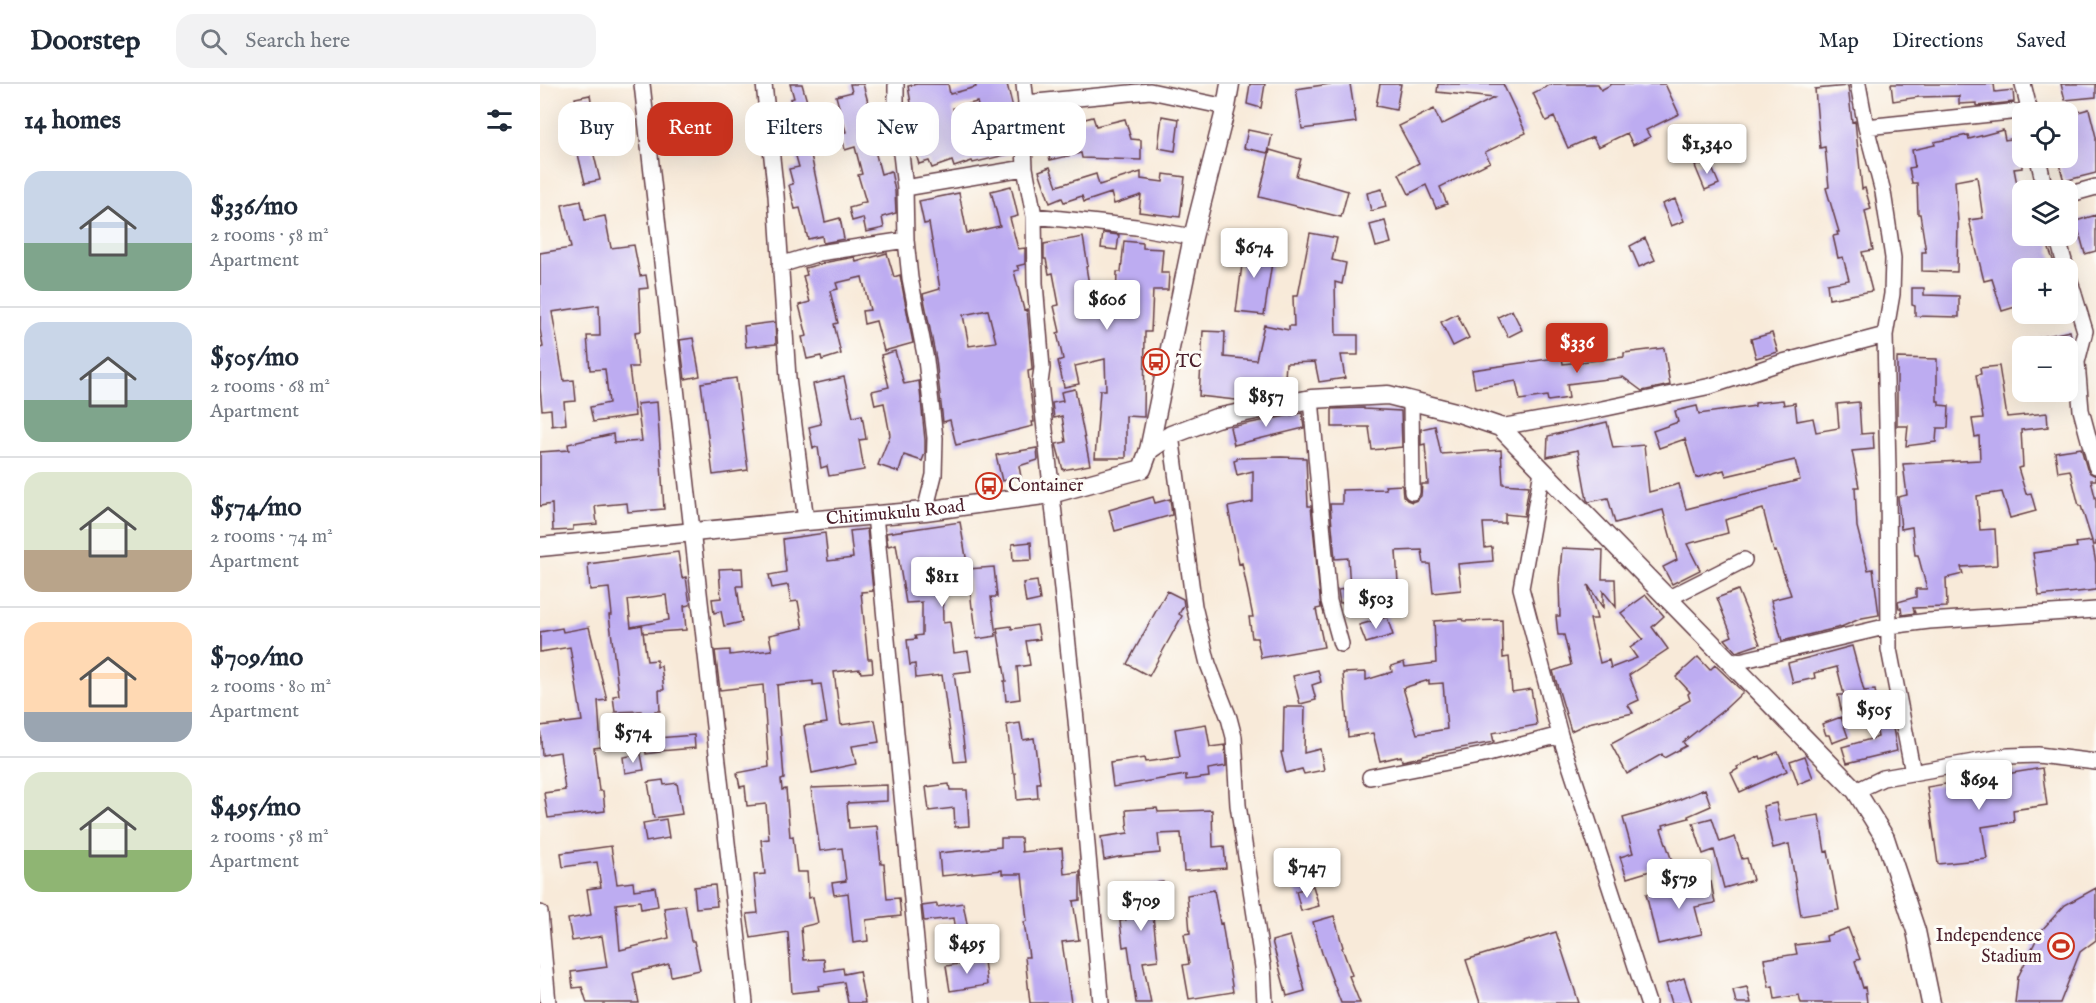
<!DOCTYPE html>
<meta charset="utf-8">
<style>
body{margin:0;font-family:"IM FELL English",serif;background:#f2f2f3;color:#1f2937;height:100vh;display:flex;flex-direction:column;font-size:22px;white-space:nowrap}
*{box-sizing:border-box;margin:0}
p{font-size:20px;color:#747a83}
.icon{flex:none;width:33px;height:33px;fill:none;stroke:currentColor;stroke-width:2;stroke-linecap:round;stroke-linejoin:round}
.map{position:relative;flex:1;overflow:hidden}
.details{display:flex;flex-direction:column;background:#fff;width:540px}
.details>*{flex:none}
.banner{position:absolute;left:18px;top:18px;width:570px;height:54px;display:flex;gap:12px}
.controls{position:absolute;left:1472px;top:18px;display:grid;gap:12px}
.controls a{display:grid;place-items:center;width:66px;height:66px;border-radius:12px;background:#fff;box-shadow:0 6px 24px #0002;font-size:30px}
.price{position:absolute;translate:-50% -51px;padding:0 14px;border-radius:6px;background:#fff;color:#222;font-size:20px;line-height:39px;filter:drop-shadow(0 2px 3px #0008)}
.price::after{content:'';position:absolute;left:50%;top:36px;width:18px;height:14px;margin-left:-9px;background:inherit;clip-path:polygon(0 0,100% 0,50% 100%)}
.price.active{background:#c8321e;color:#fff}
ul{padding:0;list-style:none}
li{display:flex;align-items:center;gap:18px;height:150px;padding:0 24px}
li+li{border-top:2px solid #e0e1e3}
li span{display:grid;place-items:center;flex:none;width:168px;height:120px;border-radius:18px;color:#555}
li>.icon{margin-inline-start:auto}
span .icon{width:72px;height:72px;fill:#fffc;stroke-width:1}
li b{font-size:26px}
h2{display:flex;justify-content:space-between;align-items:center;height:72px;padding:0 24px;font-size:26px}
.tag{padding:0 21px;border-radius:18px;background:#fff;box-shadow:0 6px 24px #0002;font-size:21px;line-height:54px}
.tag.active{background:#c8321e;color:#fff}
header{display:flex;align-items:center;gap:36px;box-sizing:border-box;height:84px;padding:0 30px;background:#fff;border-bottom:2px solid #e0e1e3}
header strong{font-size:28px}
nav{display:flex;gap:33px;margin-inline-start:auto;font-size:21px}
.search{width:420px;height:54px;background:#f2f2f3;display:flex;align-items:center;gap:15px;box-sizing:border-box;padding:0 21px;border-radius:18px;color:#747a83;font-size:22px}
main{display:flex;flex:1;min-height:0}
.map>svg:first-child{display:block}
.building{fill:#bdacf1;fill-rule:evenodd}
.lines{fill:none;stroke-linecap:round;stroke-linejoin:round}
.minor-casing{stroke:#643d45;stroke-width:18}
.tertiary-casing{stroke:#643d45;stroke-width:21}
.minor{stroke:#fff;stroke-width:15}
.tertiary{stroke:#fff;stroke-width:18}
.labels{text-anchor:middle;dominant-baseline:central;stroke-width:6;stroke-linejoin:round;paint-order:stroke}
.poi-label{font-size:18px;fill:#4a1f2b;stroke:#fdfcf7;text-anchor:start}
.street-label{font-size:18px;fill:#4a1f2b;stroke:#fdfcf7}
</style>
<header>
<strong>Doorstep</strong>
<div class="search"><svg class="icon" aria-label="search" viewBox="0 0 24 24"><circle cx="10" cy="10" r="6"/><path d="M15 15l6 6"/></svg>Search here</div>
<nav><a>Map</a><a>Directions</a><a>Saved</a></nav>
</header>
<main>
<section class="details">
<h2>14 homes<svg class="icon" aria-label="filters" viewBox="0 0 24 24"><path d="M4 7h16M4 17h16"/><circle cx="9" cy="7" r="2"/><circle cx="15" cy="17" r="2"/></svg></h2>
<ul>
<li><span style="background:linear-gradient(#c9d6e8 60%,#7fa58c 0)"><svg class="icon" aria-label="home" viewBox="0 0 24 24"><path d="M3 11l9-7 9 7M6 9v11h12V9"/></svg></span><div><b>$336/mo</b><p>2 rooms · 58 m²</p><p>Apartment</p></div></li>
<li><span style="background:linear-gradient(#c9d6e8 65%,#7fa58c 0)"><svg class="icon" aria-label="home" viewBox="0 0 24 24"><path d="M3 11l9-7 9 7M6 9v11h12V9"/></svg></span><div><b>$505/mo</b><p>2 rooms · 68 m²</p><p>Apartment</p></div></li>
<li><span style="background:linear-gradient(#dfe7d0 65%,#b9a48a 0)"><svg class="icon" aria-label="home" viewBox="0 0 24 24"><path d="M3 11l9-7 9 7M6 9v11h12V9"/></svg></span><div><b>$574/mo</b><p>2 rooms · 74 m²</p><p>Apartment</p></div></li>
<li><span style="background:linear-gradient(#ffd9b3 75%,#9aa5b1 0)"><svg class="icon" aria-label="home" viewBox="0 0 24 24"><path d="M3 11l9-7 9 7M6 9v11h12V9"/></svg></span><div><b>$709/mo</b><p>2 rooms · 80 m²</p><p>Apartment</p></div></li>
<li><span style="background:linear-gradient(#dfe7d0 65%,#8fb573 0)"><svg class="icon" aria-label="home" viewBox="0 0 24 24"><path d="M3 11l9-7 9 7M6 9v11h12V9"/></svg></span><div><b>$495/mo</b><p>2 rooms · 58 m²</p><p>Apartment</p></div></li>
</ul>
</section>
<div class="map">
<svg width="1556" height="919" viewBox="0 0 1556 919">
<rect width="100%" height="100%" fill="#fdfcf7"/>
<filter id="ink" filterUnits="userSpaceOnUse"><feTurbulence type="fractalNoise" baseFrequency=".0167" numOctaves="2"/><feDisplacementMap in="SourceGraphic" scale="12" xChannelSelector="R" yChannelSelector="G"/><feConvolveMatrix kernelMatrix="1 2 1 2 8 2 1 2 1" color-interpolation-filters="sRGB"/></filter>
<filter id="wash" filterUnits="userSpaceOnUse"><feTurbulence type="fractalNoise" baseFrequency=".008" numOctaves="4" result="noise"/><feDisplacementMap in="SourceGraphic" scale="24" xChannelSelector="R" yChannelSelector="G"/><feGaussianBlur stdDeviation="1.35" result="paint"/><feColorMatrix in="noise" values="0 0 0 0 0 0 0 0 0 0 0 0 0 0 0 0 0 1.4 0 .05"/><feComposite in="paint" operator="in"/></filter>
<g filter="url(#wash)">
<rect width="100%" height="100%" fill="#f8ead9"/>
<g id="blocks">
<path class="building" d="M250,0H262L272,35L268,36L275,65L270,66L285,138L300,134L304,155L283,159L282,152L268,155L260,124L255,125L249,101L253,100L249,85L259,83L252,58L243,60L239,47L244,45L240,29L253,26L250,15L254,14Z
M310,0H323L336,47L340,46L342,57L333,59L341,90L351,87L355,107L356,129L342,133L344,144L326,148L323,134L312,137L309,124L320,121V119L326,118L318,91L322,90L315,63L305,66L301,49L306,48L296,12L312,8Z
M377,0H408L410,10L436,3L435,0H467L475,32L474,37L466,38L473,69L433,79L432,77L414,83L412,77L392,84L389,77L379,80L373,61L378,60L368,2ZM437,18L445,50L419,56L413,24Z
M710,0H725L721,24L707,20Z
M790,0H810L816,38L762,45L756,5Z
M840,0H861L856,26L836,22Z
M898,0H963L986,49L945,68L950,78L900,103L907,120L896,124L886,101L869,110L859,90L879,79L859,42L894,25L901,41L954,14L897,8Z
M1012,0H1058L1061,6L1072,0H1125L1139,30L1106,46L1110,53L1093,61L1087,49L1058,63L1053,53L1028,64L1014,33L1006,37L993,9Z
M1351,0H1454L1455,8L1473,6L1474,18L1437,22V19L1419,20V12L1379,13L1353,17Z
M1521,0H1556V13L1525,16Z
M1308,2L1312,38L1315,37L1322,105L1325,104L1331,125L1325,127L1333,166L1322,168L1332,207L1289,215L1287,200L1309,196L1303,173L1298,174L1293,152L1298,151L1297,148H1299L1286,104L1289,103L1285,63L1280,64L1275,5Z
M50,11L55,42L40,45L35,14Z
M1549,25L1556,53V89L1524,97L1519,80L1524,79L1522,74H1527V31Z
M155,28L160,63L133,67L128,32Z
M622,32L639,35L635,67L618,64Z
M553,33L556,42L585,35L591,55L601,56V76L542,74L541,69L510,76L506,60L501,61L497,42L513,39L514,43Z
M708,46L732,51L728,69L704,64Z
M1463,46L1465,56L1482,53V84L1474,85L1482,126V160L1508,152L1510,164L1509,165L1516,184H1482V221L1462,227L1452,195L1444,197L1429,136L1443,134L1437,93L1415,97L1418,138L1417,188L1382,187V168H1386L1380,130H1378L1377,99H1372L1369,84L1375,83L1372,66L1395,61L1394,58L1428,51L1429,55Z
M52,63L60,96L45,99L37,66Z
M730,66L761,75L756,92L808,107L801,133L719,113Z
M1169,77L1179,100L1165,106L1155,82Z
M510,83L517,102L556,90L559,101L601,88V95L623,98L624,90L645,93L640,133L599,128L601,111L574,120L571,109L544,118L542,112L524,118L522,114L510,119L499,87Z
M471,102L478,132L470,134L478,165L485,164V180L477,182L479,186L474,187L484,226L487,225L492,284V286L488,287L494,338H492L493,342L416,361L410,336L403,338L396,275L383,210L400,205L389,139L384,140L379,117L419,109L427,149L460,142L451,107ZM448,226L456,258L429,262L423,231Z
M842,105L846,123L831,127L827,109Z
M1135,115L1144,137L1131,142L1122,120Z
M41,117L45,136L65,132L71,164L94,161L100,192L106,191L108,204L99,205L101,247L95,248L98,283H89L95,332L53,338L50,323L69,319L65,285L50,286L47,252H60L59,221L12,228L24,297L34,296L36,317L24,318L26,340L12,342L11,325L2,326L0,304V264L3,263L0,245V169L31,164L22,121Z
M1556,131V167L1545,170L1536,137Z
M845,137L851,159L836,163L830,141Z
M563,149L579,151L577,166L561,164Z
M770,149L797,154L792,176L806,179L802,200L795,198L796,251H818V271H801L805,294L779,298L775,278L746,279L744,309L705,317L659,312L663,247L685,248L684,273L716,276L724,241L749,246V242H754L753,212H758Z
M543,153L548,182L546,183L552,218L555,220V218H576L577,188H581L584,157L603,159V164L623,165L621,189H629L628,206H613L611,248H605L604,333L586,332V374H555L560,306H566L565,275L535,282L539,300L524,303L518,277L523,275L517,249L520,248L514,222L519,221L513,189L509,190L506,175H504V160Z
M1105,154L1115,176L1099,183L1090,162Z
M703,159L734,165L724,231L696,228L702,181L699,180Z
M347,169L354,193L360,191L373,259L344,267L336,237L324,240L322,227L330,226L322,193L296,199L298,205L290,207L298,239L294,240L301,270L282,276L281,272L267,275L262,253L267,252L259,221L270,218L263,192L267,191L265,184L288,178L315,173L316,178Z
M1372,204H1384V211L1419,212V233L1375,232V222L1372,221Z
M972,226L982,246L968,253L958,233Z
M917,230L929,254L913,262L901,238Z
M235,238L236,260L206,263L204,242Z
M1530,247L1532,257L1531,262H1484V257Z
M1232,249L1238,268L1216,274L1211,255Z
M153,254L160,292L145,295L140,256Z
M1124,264L1130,301L1102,307L1083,293L1027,300L1029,314L1008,317L1007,312L980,316L976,297L935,304L932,286L1022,273L1023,280L1084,273V269Z
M355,267L364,300L379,297L385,356V369L382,377L364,371L359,388L338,381L350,351L344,319L335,321L332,307L349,303L341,271Z
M1357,274L1397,275V317H1399V321L1409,322L1408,344H1397L1396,358L1366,362L1368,342H1357Z
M1459,282L1467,333L1507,329L1508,343L1481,346L1483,383L1478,384L1486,410L1491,409L1496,427L1470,434L1462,408L1437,412L1440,446L1455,445L1457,481L1421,483L1423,490L1406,494L1407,523L1373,524L1375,529L1362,531L1361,524H1359L1358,518L1376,513V505H1387L1378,471H1375L1372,443L1361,445L1358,413L1367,411L1363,380L1440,376L1439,352L1435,353L1432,335L1443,334L1436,291L1441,290L1440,284Z
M304,293L313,333L322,331L326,355L319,356L324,386L289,392L287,382L281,384L278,363L273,364L269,343L281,340L273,300Z
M196,294L208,386L173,391L161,299Z
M535,305L550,381L523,386L516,360L526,358L522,332L514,334L512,319L523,317L521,308Z
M1243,316L1244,321L1255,319L1257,337L1273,334L1276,348L1299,344L1297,320L1319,318L1321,350L1333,349L1334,365L1312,367L1319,403H1315L1317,443L1328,486L1333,485L1339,531L1322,534L1301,543L1242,557L1231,516L1251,511L1236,467L1234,468L1223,425L1185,436L1188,449L1147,460L1160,486L1132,500L1123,483L1137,476L1123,426L1075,439L1068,414L1049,418L1047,416L1038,366L1007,373L1008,352L1067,338L1073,364L1104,361L1109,408L1139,400L1146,425L1260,396L1255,376L1186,392L1184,386L1156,394L1145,355L1119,364L1113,347L1138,338L1135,327L1157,322L1159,330L1215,322V319Z
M117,318L124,425L88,428L87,419L55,422L57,440L33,442V446L13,447L12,420L0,422V368L29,366L28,360L73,350L74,359L102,357L97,320Z
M824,324V325L861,327L862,363L832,366L829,343H792V325Z
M762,329L764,344L694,361L690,343Z
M895,342L901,370L961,366L963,400L989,402L984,432L965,430V439H943L945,464L952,463L953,477L918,480L921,506L893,509L890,480H884L882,466L856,467L859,515L800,519L798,506L810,504L808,474L795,475L790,420H802V406L846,405L845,402L862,401L863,412L867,416L872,418L877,416L881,412L882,400H888L885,360L881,361V345Z
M497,364L498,376L479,382L481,393L462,397L456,371Z
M1541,364L1547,385L1550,389L1556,392V396H1551L1556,417V461H1553L1552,458L1556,479V506L1499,512L1493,469L1537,463L1536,459L1552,457L1541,422H1539L1530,386L1518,388L1515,368Z
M741,373L766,374L768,422H771L781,524L776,525L784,563L721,574L717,554H712L709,533H713L702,479L699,480L688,423L713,418V387L697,391L694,377L697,376V374Z
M613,413L615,419L630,415L632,431L575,447L569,426Z
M420,438L428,485L454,483L457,513H451L456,552L437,555L433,524H432L428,485L402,490L403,539L410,538L414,569L428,567L431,587L414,589L426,677L414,678L402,591L376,594L375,580L370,581L367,556L376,555L375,552L382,551V518L366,519L356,460L348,462L346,449Z
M327,445L333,507L321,508L328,575H332L333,588L321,589L320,585L294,588L301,641L335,636L339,658L312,662L316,680L272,689L264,642L287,639L281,600L273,601V597L237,601L244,695L241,696L242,706L246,705L250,753L253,752L257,788H267L269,814L273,813L278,839L261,843L264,876L284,875L285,887L303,884L304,890L319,887L325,919H308L304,898L278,902L279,906L252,909L248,848L211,854L207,830L218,829L214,791L225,790L221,756L229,755L226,720L207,722L205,702L200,703L197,689L229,683L223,601L180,606L175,567L190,566V571L232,566L229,551L263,544L258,517L251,518L248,501L232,504L229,491L246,488L243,455L285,449L288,477L313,474L310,447Z
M491,458L492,476L473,477L472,460Z
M1022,464L1063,466L1062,495H1075L1076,523L1063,507V524L1048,501L1057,535H1050L1060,579L1069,576L1071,584L1097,574L1090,564L1103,555L1081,529L1106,511L1124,532L1112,543L1128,565L1089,591L1099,616L1088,621L1093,629L1048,639L1031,647L1013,587L1031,581L1024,551H1018L1016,532H1020L1019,498Z
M138,468L142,494L146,493L150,521L144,522L146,546L103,549L102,541L129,536L126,511L88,516L91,543L102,541L107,577L117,576V583L121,582L124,606H119L120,627H115L118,654L154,651L155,664L119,667L120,668L106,670L101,627L75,628L73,612L79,611L69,531H72L69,504L50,506L48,480Z
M202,484L203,502H197L202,538L184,542L181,527L174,529L172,515L181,514L179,485Z
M497,497L500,516L486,519L483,499Z
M1198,506L1220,560L1196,568L1185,555L1192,552L1177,514Z
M627,507L643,515L644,521L639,530L642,532L609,592L587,580Z
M847,533L853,551L826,559L819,541Z
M923,535L924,537L962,536L963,574L969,573L972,608L991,605L997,641L952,649L954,658L883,671L881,673L862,677L861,672L840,677L833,649L808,653L803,589L826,588V596L852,588L851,582L864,578L865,583L896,579L894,537ZM889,596V600L903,599L907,645L877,650L863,604Z
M497,541L500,555L486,557L490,581L477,583L480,615L466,617L464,597H466L457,544L471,542L472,545Z
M49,543L67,616L58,617L61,663L54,664L59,707H63L65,727L8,734L4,709L25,706L20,668L2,671L0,642L42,637L30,563L0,568V548L22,544L23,548Z
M1312,562L1324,607L1335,606L1338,624L1302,630L1298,611H1304L1297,583L1274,589L1275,594L1253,599L1248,579Z
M1158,573L1170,586L1175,581L1203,608L1186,624L1143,658L1146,662L1124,674L1122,670L1087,690L1071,660L1140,624L1139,622L1150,616L1148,610L1150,608L1136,593Z
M778,586L781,598L772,601L776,616L760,620L753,592Z
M744,623H765L764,669L780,665L784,686L764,690L762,685L746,689L741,668H743Z
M1350,627L1357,667L1307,679L1302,663L1338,653L1334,630Z
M1301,633L1308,653L1292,659L1289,651H1286L1282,640Z
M480,639L483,656L494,654L500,699H497L498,714L477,716L475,689H473L467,641Z
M666,640L670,663L685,661L686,682L668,685L669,693L646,696V691L573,703L570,679L604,674L605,678L640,673L635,645Z
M1238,668L1247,687L1200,708L1191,689L1198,685L1197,683L1220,672L1221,675Z
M101,670L104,686L85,689L83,673Z
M1265,672L1273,694L1258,700L1250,677Z
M1502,684L1507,721L1473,726L1474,738L1442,743L1447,775L1398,780L1387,703Z
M123,696L124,701L137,699L142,730L114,734L108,698Z
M409,700L410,706H427L429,742L415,743L414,724L389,727L386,703Z
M347,701V717L307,719L309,744L337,742L341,780H344L347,815L359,814L361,832L326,836L328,857L313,859L308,809L294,811L292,799L306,797L302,764L280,767L271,704Z
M1165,705L1171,722L1148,732L1149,734L1123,741L1124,744L1121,745L1133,780L1087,794L1080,773L1093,769L1083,734L1121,723Z
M1236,719L1240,737L1279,731L1285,768L1288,767L1299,826L1261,832L1249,760L1233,764L1223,722Z
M617,724L618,728L672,726L673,763L684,762L686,784L644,787L641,749L618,750L620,769L578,773L564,776L561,753L588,749L586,726Z
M1172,734L1180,758L1195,753L1202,775L1207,774L1213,796L1184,804L1174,766L1163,770L1153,739Z
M126,735L129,754L106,758L103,739Z
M461,754H481L482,768L522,764L524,790L540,788V816L533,817L539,856L522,858L531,919H490L485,873H489L484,838L487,837L482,790H462V786L401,792L399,769L461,763Z
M71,762L77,800L93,798L94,806L115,803L118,822L101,825L100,817L76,820L80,866L129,854L124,824L145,821L151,857H154L160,886L131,892L129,880L93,889L99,919H47L42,903L33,904L31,888L67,883L62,852L32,857L28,835L51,831L47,805L61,803L57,778L23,783L21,769Z
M1155,796L1156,801L1171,798L1175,819L1155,823L1162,850L1118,860L1106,810Z
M623,798L625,820L618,821V824H612L618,876L603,878L611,919H596L588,862L583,863L580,837L586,836L583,806H592V801Z
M175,801L177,822L156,824L154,803Z
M773,802L779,822L761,827L756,807Z
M1556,804V856L1540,868L1520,919H1475L1478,893L1500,848L1525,821Z
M674,806L680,840L682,839L693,908L649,915L643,881L649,880L644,850L650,849L647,811Z
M423,819L428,845L416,847L414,834L384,837L382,822L397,820V823Z
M794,832L803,863L802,864L812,891L809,892L820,919H801L782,869L773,838Z
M1308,844L1320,875L1315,877L1323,904L1325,903L1327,919H1261L1259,911L1235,915L1233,902L1229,903L1224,875L1257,870L1255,861L1287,857L1286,852Z
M1016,848L1039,919H940L926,876Z
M750,852L765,907L747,912L732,857Z
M436,877H444L447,901L410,907L406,882Z
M1144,894L1152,919H1132L1126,900Z
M1207,903L1211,919H1196L1193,906Z"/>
</g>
</g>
<g filter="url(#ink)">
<use href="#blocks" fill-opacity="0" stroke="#643d45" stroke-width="1.5"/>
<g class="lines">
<defs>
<path id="minor" d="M102,0L205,919
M224,0L236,111L248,294L266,437
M356,0V27L365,104L366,156L370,194L386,276L395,354L394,391L385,427
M484,0L486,19L483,42L485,84L494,132L495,199L502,284L500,299L536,636L561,919
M1318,0L1326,43L1343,108L1353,174L1352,210L1345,251L1348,387L1349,565L1373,689
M1483,0L1490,28
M486,19L610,7L686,23
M1326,43L1489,26
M1498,74L1505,106
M365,104L485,84
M1527,111L1556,103
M494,132L596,143L653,153
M1517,152L1526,184
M240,181L279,169L366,156
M1527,187L1545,247L1537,278L1541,326L1556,382
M771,315L789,517L801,560
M871,317L872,408
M960,343L1057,326L1171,302L1243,278L1345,251
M631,351L654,522L668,580L689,634L694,653L698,721L723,883L725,919
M1002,387L981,504L1020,651L1108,919
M335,431L382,919
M1127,515L1204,476
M1191,579L1349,542L1389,537L1556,526
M830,693L944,671L1020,651
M1316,707L1343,694L1468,672L1498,671L1556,678
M0,829L8,919"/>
<g id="tertiary">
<path d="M609,366L631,351L676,334L771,315L848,311L919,329L960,343L1316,707L1345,754L1376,847L1391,919"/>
<path id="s1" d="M0,463L266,437L385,427L511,410L602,385L609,366L653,153L686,23L690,0"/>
</g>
</defs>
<use href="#minor" class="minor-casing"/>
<use href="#tertiary" class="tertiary-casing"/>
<use href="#minor" class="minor"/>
<use href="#tertiary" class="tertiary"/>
</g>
</g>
<defs>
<symbol id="bus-ring" viewBox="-11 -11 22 22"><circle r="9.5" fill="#fdfcf7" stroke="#c8321e" stroke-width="1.5"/><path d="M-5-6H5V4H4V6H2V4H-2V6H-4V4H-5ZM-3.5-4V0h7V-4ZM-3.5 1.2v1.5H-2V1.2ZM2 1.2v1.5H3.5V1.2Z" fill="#c8321e"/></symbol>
<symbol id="stadium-ring" viewBox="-11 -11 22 22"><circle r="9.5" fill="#fdfcf7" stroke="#c8321e" stroke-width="1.5"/><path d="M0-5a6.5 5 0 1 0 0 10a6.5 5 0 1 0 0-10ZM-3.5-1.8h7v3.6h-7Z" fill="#c8321e"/></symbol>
</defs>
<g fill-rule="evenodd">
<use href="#bus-ring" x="601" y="263" width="30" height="30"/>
<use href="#bus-ring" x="434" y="387" width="30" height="30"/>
<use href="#stadium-ring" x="1506" y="847" width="30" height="30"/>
</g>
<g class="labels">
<g class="poi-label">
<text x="636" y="278">TC</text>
<text x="468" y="402">Container</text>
<text x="1502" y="852" text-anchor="end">Independence<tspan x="1502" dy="21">Stadium</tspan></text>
</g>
<g class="street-label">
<text stroke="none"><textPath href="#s1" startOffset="357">Chitimukulu Road</textPath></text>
</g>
</g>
</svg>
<div class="controls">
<a><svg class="icon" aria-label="locate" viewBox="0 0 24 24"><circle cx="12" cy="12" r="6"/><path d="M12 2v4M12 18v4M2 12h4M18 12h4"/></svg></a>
<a><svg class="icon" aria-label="layers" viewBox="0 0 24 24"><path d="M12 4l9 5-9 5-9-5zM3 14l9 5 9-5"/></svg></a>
<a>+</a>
<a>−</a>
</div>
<b class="price" style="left:1167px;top:91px">$1,340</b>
<b class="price" style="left:714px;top:195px">$674</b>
<b class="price" style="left:567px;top:247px">$606</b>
<b class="price active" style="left:1037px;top:290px">$336</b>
<b class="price" style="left:726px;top:344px">$857</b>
<b class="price" style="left:402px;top:524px">$811</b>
<b class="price" style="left:836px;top:546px">$503</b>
<b class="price" style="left:1334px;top:657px">$505</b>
<b class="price" style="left:93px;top:680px">$574</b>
<b class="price" style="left:1439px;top:727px">$694</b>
<b class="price" style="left:767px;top:815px">$747</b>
<b class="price" style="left:1139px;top:826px">$579</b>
<b class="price" style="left:601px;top:848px">$709</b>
<b class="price" style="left:427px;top:891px">$495</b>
<div class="banner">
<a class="tag">Buy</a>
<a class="tag active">Rent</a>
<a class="tag">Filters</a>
<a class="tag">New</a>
<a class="tag">Apartment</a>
</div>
</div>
</main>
